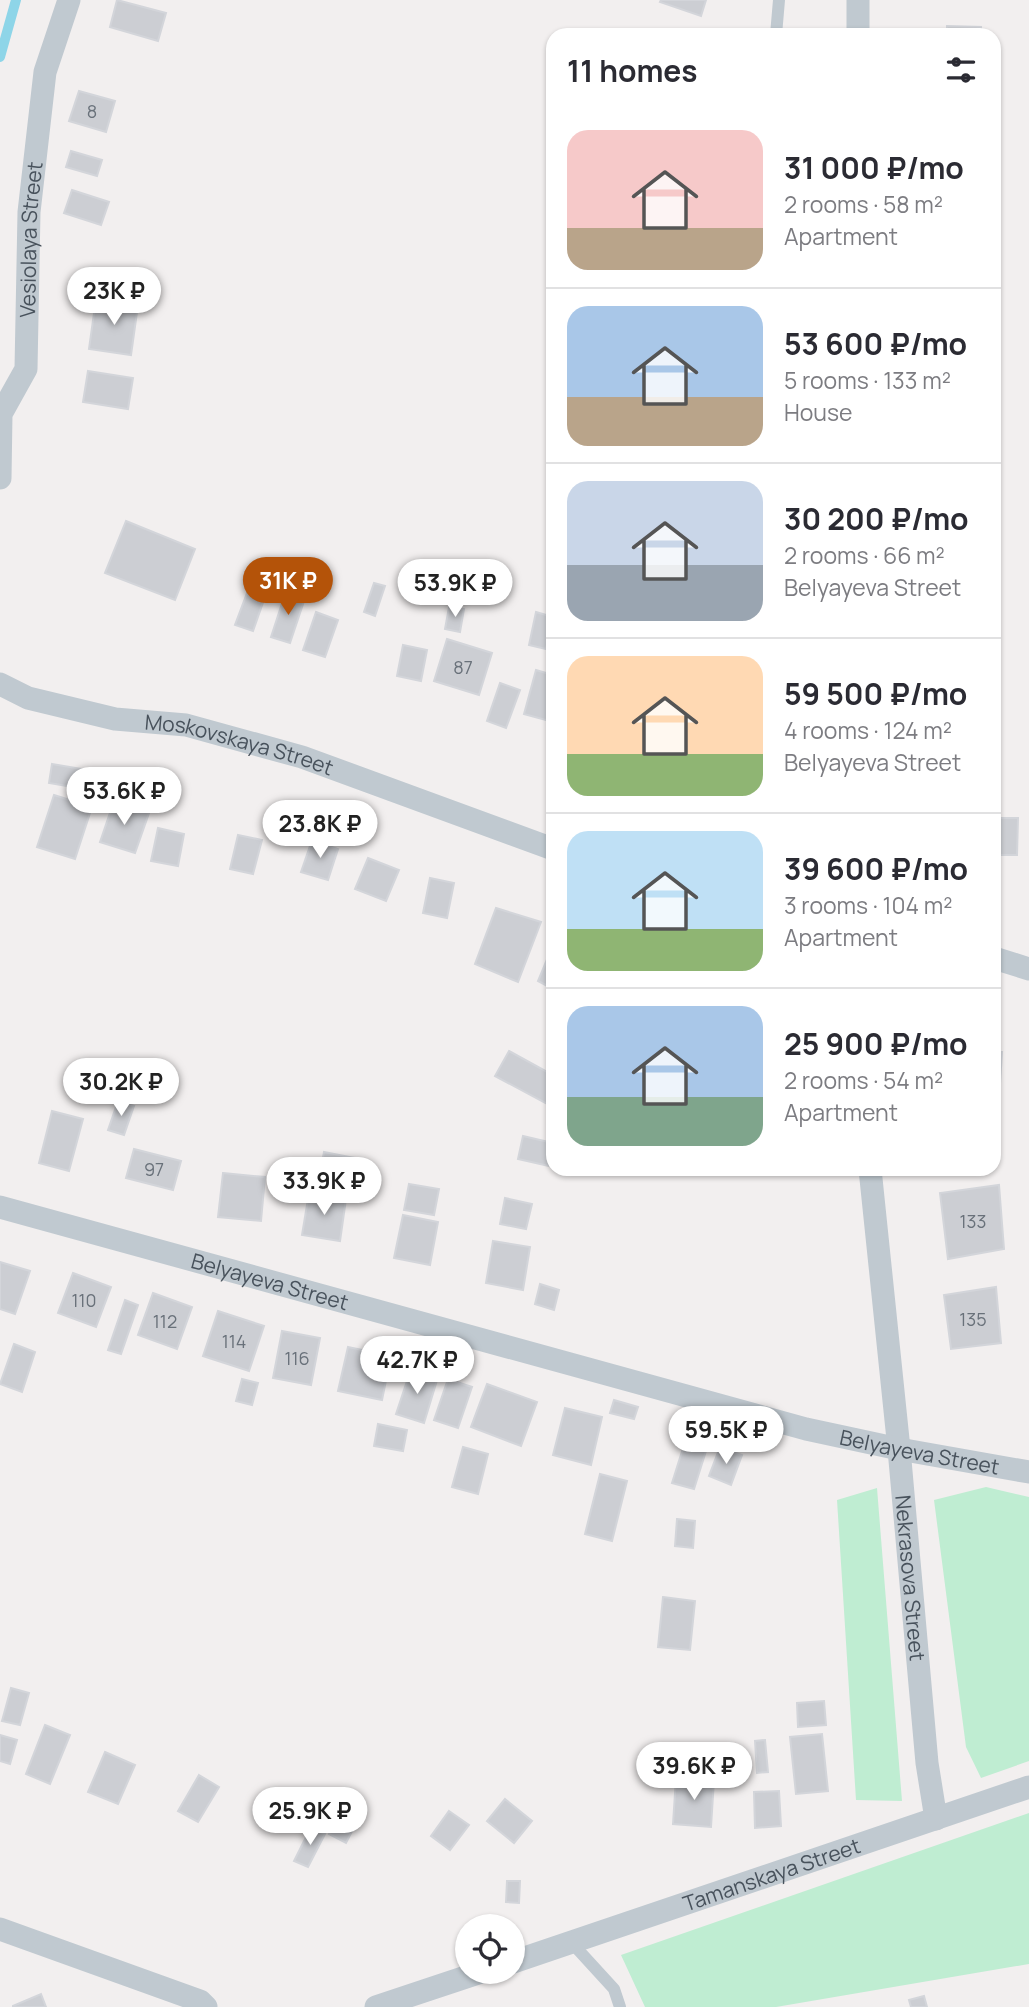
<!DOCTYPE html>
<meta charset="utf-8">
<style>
body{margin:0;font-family:Manrope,sans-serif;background:#f2f2f3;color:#2b2b33;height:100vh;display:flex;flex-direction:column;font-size:26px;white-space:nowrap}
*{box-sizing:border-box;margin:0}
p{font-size:23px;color:#7c7c81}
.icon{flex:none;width:38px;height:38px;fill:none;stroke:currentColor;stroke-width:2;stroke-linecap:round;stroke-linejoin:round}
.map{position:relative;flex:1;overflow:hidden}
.side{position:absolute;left:546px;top:28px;width:455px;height:1148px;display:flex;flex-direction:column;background:#fff;border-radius:21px;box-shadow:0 2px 5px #0004}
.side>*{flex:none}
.controls{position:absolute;left:455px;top:1914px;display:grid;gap:14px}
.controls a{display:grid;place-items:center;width:70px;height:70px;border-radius:50%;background:#fff;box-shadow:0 2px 5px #0004;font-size:35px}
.price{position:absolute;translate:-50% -60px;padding:0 16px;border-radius:24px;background:#fff;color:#222;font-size:23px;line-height:46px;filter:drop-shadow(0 2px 4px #0008)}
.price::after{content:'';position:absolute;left:50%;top:42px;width:21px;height:16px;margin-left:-10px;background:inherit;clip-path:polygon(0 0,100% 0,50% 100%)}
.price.selected{background:#b45309;color:#fff}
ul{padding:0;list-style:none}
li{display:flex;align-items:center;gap:21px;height:175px;padding:0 21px}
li+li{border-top:2px solid #e1e1e2}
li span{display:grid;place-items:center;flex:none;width:196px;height:140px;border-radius:21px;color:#555}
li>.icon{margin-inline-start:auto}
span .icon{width:84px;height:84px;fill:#fffc;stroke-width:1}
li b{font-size:30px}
h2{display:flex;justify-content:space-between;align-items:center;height:84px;padding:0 21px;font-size:30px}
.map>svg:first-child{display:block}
.green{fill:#bfedd2}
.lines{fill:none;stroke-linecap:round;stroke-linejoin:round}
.stream{stroke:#8ed5e8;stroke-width:10}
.building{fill:#ccced3;stroke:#d3d5da;stroke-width:2}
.service{stroke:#c0c9d0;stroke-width:12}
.minor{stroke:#c0c9d0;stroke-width:23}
.labels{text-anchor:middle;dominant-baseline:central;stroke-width:7;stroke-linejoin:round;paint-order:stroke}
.number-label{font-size:18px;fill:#69717a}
.street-label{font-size:21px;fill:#48525c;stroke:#fff}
</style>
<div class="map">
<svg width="1029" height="2007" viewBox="0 0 1029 2007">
<rect width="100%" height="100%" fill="#f2efef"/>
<path class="green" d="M986,1487L1029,1497V1761L981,1778L966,1747L934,1500Z
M877,1488L902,1801L856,1800L837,1500Z
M1029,1813V1964L776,2007H645L621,1955Z"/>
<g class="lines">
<path class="stream" d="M0,57L16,0"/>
</g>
<path class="building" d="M117,0L166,13L158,41L110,27Z
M661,0H706L701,16L660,2Z
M947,26L981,27V35H947Z
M79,91L115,101L106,132L69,121Z
M71,151L102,160L97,176L66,167Z
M72,190L109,202L101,225L64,213Z
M96,299L138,305L131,355L89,349Z
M88,371L133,378L128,409L83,402Z
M126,521L195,549L175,600L105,573Z
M374,583L385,586L375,616L364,612Z
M250,585L267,591L253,631L235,625Z
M286,591L305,598L290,643L271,637Z
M449,607L464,609L460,632L445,629Z
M316,612L338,620L325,657L303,650Z
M536,612L553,617L546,649L529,645Z
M447,639L492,653L479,695L434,681Z
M403,645L427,650L421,681L397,676Z
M536,670L553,675V722L524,714Z
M500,683L520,690L506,728L487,721Z
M52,764L82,769L79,788L49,783Z
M54,795L92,807L75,859L37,847Z
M114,801L149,813L135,853L100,842Z
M994,818H1018L1017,855H994Z
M158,828L184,834L178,866L151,861Z
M238,835L262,840L253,874L230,869Z
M312,840L338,849L328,880L301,872Z
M368,858L399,870L386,901L355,889Z
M430,878L454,883L447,918L423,913Z
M496,908L541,922L518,982L475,964Z
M553,945V989L538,981Z
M509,1051L553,1075V1097L549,1105L495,1076Z
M994,1052H1002L999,1099H994Z
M118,1101L134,1106L124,1135L108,1130Z
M52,1111L83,1119L69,1171L39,1163Z
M523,1136L553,1143L549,1166L518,1159Z
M134,1149L181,1161L173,1190L126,1178Z
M324,1152L355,1158L350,1185L319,1179Z
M223,1173L265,1177L261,1221L218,1217Z
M409,1184L439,1189L434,1215L404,1210Z
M999,1185L1004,1249L948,1259L940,1193Z
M309,1193L346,1199L340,1241L302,1235Z
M505,1198L532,1204L526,1229L500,1224Z
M403,1215L438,1222L430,1265L394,1258Z
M493,1241L530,1247L523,1290L486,1283Z
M0,1262L30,1271L15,1314L0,1309Z
M73,1273L111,1287L96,1327L58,1313Z
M540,1284L559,1290L554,1310L535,1304Z
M996,1287L1001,1343L951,1349L944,1295Z
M153,1293L192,1307L177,1349L138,1335Z
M125,1300L138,1305L121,1354L108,1350Z
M218,1311L264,1326L249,1371L203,1356Z
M282,1331L320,1338L311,1385L273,1378Z
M14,1344L35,1352L22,1392L0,1384Z
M348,1347L391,1356L382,1400L338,1391Z
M411,1369L438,1377L424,1423L396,1414Z
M242,1379L258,1383L252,1405L236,1401Z
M448,1379L472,1387L458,1428L434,1420Z
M487,1384L537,1402L521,1446L471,1427Z
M614,1400L638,1407L634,1419L610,1413Z
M565,1408L602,1417L591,1465L553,1455Z
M378,1424L407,1430L403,1451L374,1446Z
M684,1445L706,1451L694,1489L672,1483Z
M463,1447L488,1454L478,1494L452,1487Z
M720,1447L742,1455L731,1485L709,1476Z
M600,1474L627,1481L612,1541L585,1534Z
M677,1519L695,1521L693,1548L675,1546Z
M663,1597L695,1601L690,1650L658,1647Z
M11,1688L29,1693L20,1725L2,1721Z
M824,1701L826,1725L798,1727L797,1703Z
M45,1725L70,1735L50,1784L26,1774Z
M822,1734L828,1791L796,1794L790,1737Z
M0,1735L17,1740L10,1764L0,1761Z
M765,1740L768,1772L757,1773L755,1741Z
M105,1752L135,1765L118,1804L88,1792Z
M199,1775L219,1787L198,1822L178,1811Z
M676,1778L714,1780L711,1827L673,1824Z
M779,1791L781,1826L755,1828L754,1792Z
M505,1799L532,1821L514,1843L487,1821Z
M343,1808L360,1816L346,1843L329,1834Z
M449,1811L469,1825L450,1850L431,1836Z
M311,1827L325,1834L308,1867L294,1861Z
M507,1881H520L519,1903L506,1902Z
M41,1994L46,2007H13V2006Z
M924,1996L927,2007H911L909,2000Z"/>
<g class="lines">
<path class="service" d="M776,35L779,0
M571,1942L614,1989L620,2007"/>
<g class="minor">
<path d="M858,35V0"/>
<path id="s1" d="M0,478L1,414L26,369L29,212L45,72L69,0"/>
<path id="s2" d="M0,684L28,698L115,719L186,725L302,757L553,849"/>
<path d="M994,958L1029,969"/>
<path id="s3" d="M870,1169L899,1449L927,1763L936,1819"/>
<path id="s4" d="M0,1207L806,1429L899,1449L1029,1472"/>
<path d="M0,1929L200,2001L206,2007"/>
<path id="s5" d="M513,1962L1029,1787"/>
<path d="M376,2007L481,1972"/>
</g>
</g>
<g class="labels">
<g class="number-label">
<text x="92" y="111">8</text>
<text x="463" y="667">87</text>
<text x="154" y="1169">97</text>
<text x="973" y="1221">133</text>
<text x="84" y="1300">110</text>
<text x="973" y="1319">135</text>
<text x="165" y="1321">112</text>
<text x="234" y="1341">114</text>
<text x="297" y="1358">116</text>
</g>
<g class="street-label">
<text stroke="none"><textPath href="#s1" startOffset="245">Vesiolaya Street</textPath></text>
<text stroke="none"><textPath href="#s2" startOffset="248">Moskovskaya Street</textPath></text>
<text stroke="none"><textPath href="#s4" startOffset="280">Belyayeva Street</textPath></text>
<text stroke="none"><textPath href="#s4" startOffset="952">Belyayeva Street</textPath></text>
<text stroke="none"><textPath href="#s3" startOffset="411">Nekrasova Street</textPath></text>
<text stroke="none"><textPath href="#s5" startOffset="273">Tamanskaya Street</textPath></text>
</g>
</g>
</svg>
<div class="controls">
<a><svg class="icon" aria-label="locate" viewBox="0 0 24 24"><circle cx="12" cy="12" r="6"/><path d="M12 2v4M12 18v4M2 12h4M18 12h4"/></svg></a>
</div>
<b class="price" style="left:114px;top:327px">23K ₽</b>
<b class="price selected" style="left:288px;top:617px">31K ₽</b>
<b class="price" style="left:455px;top:619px">53.9K ₽</b>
<b class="price" style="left:124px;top:827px">53.6K ₽</b>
<b class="price" style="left:320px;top:860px">23.8K ₽</b>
<b class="price" style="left:121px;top:1118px">30.2K ₽</b>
<b class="price" style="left:324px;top:1217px">33.9K ₽</b>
<b class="price" style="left:417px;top:1396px">42.7K ₽</b>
<b class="price" style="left:726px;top:1466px">59.5K ₽</b>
<b class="price" style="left:694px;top:1802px">39.6K ₽</b>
<b class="price" style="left:310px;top:1847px">25.9K ₽</b>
<section class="side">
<h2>11 homes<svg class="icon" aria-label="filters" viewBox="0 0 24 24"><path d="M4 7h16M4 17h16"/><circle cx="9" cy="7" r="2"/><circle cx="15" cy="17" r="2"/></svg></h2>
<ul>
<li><span style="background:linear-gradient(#f6c9c9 70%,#b9a48a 0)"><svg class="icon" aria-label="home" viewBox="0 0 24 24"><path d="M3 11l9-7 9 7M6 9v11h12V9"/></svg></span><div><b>31 000 ₽/mo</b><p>2 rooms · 58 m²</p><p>Apartment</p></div></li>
<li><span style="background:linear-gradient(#a9c7e8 65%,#b9a48a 0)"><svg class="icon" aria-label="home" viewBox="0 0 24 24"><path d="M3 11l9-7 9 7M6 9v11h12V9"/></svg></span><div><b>53 600 ₽/mo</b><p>5 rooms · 133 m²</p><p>House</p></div></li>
<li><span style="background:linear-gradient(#c9d6e8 60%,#9aa5b1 0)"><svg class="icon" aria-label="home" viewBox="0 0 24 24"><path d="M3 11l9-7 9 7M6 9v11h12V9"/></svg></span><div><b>30 200 ₽/mo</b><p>2 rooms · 66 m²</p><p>Belyayeva Street</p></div></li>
<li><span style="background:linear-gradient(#ffd9b3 70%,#8fb573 0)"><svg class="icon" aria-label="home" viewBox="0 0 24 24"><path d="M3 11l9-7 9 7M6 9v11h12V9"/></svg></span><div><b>59 500 ₽/mo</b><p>4 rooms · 124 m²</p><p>Belyayeva Street</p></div></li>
<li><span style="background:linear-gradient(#bfe0f5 70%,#8fb573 0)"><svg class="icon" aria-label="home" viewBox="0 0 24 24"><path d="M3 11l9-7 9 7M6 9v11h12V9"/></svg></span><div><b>39 600 ₽/mo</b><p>3 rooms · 104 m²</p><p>Apartment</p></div></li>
<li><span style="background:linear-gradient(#a9c7e8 65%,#7fa58c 0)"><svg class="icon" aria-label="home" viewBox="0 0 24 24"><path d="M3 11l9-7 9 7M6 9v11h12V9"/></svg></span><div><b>25 900 ₽/mo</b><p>2 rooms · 54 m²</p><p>Apartment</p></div></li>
</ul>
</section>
</div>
